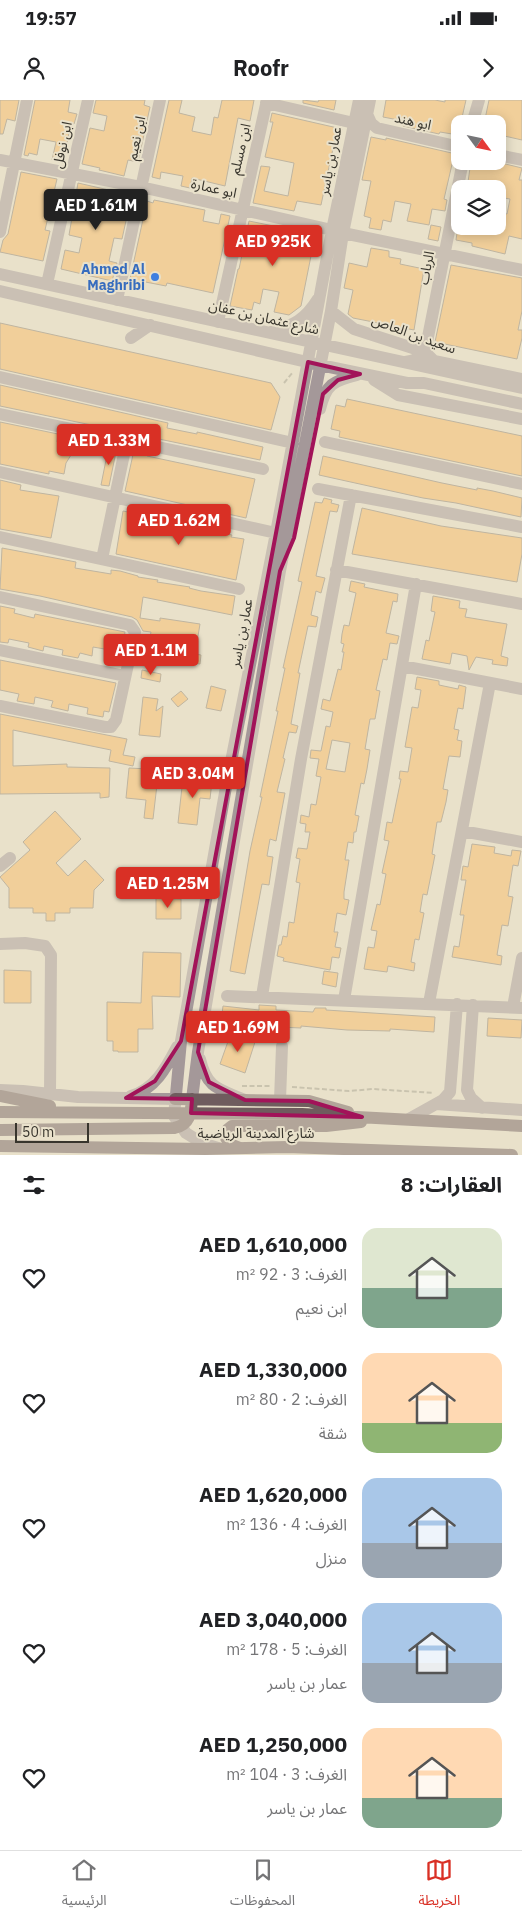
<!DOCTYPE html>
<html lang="ar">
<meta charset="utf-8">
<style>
body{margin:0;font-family:"IBM Plex Sans","Noto Sans Arabic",sans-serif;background:#f2f2f2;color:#202124;direction:rtl;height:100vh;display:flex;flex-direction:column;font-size:19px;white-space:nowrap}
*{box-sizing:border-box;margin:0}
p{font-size:16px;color:#757577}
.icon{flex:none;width:28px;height:28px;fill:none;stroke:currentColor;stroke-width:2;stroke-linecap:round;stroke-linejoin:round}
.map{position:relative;height:1055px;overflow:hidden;direction:ltr}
.panel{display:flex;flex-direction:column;background:#fff;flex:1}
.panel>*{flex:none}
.needle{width:32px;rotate:123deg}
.buttons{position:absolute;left:451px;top:15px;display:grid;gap:10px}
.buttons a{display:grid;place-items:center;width:55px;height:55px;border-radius:10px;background:#fff;box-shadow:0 2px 12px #0003;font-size:25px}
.scale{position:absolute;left:15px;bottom:12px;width:74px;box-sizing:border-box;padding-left:5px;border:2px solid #38352d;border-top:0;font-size:14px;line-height:18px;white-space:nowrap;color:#38352d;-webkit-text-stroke:4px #e9e1cb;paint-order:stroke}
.price{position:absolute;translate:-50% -42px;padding:0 11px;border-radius:5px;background:#d93025;color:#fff;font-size:16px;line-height:32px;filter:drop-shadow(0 1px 2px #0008)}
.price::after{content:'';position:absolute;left:50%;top:30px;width:15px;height:11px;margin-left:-8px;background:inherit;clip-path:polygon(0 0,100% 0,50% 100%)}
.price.active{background:#222;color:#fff}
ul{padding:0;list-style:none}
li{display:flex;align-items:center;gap:15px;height:125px;padding:0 20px}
li span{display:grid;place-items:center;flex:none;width:140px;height:100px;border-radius:15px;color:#555}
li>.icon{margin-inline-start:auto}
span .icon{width:60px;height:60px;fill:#fffc;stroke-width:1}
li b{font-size:21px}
h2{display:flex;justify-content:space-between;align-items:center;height:60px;padding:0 20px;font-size:21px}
.status{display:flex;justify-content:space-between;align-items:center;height:35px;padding:0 25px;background:#fff;direction:ltr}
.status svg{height:14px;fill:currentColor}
header{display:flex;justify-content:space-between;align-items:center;height:65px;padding:0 20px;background:#fff;font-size:22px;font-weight:800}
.menu{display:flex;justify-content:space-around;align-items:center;height:70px;border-top:1px solid #e0e0e0;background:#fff;font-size:14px;color:#757577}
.menu a{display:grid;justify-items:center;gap:2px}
.menu .active{color:#d93025}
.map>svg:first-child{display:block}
.building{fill:#fab860;stroke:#8c7e6d;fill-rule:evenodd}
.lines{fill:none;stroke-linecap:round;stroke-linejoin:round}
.path{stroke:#a39d8d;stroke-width:2;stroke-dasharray:5 2.5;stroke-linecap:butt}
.minor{stroke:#a49899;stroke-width:12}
.major{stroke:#6f5c5e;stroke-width:12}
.marked{fill:none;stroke:#a21359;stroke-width:4;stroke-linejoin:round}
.shop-dot{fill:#3f7fe0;stroke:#e9e1cb;stroke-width:2}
.labels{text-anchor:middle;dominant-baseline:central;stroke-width:4;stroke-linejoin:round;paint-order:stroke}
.street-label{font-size:14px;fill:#38352d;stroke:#e9e1cb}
.shop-label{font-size:14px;font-weight:bold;fill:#366cbe;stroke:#e9e1cb;text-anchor:end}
</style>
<div class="status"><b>19:57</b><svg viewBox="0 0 49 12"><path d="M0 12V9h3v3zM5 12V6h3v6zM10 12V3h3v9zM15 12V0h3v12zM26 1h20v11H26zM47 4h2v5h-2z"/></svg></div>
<header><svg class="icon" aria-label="forward" viewBox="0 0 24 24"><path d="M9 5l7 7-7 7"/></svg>Roofr<svg class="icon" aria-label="person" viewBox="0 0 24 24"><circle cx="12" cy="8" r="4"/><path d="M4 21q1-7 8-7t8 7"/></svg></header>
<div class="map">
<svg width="522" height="1055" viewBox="0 0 522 1055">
<rect width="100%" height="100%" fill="#e9e1cb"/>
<path class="building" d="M0,0H19L15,21L7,19L3,34H0Z
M35,0H70L68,12L77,14L74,24L71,23L63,63L52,60L56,42L40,39L37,55L29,53L28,56L24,55Z
M96,0H145L144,5L150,7L138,62L128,60L124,76L99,70L100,68L82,64L90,28L104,31L107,16L93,13Z
M169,0H182L179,13L195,17L192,31L211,35L214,17L218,18L222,0H254L250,21L238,18L225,86L192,78L190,88L181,86L183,76L161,72L160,79L152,77Z
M303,0L318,2L319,0H336L334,10L303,3Z
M386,0H435L445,2V0H466L458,35L440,32L439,34L403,26L404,21L383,17Z
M489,0H522V40L500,35L502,24H484Z
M272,13L342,29L339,40L335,39L321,105L297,101L294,111L253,103L261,66L270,67L264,91L288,96L294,63L265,57L273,22H270Z
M371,37L386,40V38L456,54L455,60H453L444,99L447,100L445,111L432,109L429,125L407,121L411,104L395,101L391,122L383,120L381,130L369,128L371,118L364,116L371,81L362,80Z
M471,61H493L522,68L519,80H522V139L509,136L505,154L472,146V143L456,140L458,126H498V112L507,114L510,99L498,97V89H467Z
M21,72L57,79L45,130L50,131L43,161L0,152L3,140L8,134Z
M78,83L122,93V96L131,98L122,139L114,138L109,161L117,163L112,181L61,169L65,150L79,153L82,138L69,135Z
M154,100L205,110L203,121L219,124L221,114L230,116L213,193L167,183L166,186L130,179L147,101L153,103Z
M249,121L308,133L316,142L312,151L301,206L289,215L274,212L279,192L263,189L260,204L254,202L252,210L230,206L238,169H239Z
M431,125L441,127L438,141L428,139Z
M371,148L389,151V157L401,159L400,164L424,169L414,230L353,218L348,214L353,190L344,188L349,163L367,167Z
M451,165L522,178V211L518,230H522V238L517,259L435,242Z
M0,223L271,283L280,297L271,330L0,269Z
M0,285L168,323L167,328L197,334V332L263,347L260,360L0,306Z
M347,299L522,336V376L339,337L340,331L331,329L336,305L345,307Z
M0,322L58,334L57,342L67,340L93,344L91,354L81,352L71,355L66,363L64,374L49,371V374L0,364Z
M109,345L117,347L109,386L101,385Z
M134,350L148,353L147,356L255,379L246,418L125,391Z
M323,356L442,383L477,390V388L493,391L522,398L521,417L456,403L423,398L319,375Z
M0,380L21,385L20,390L59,396L51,438L0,429Z
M324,398L332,400L331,403L339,405L337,412L330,411L316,476L325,478L321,493L316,491L311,515L318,517L316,527L308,526L298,573H300L291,624L298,626L296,633L289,632L283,658L285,659L277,692L285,693L276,741L270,739L267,756L273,757L269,785L262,784L245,874L230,871L250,751L262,697H260L278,611H276L285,568H283L302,482L298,481L315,402L322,403Z
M362,408L441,426L522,438V454L517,482L352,454Z
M123,411L169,420L180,423V425L196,428L195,429L232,435L231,437L244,439L236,480L116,454Z
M2,448L76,462L75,468L111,474V470L120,471L138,476V477L158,480L157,482L190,487L189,488L201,491L235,496L232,515L143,497L140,518L160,521V518L200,524L195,554L201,555L200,564L146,556L151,532L143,531L137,520L132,517L40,496L0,489Z
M351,481L365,484L364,487L398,494L397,502L393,501L386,533L399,536L397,544L390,543L387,560L383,559L376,590L380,591L375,619H370L365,649L370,650L367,669L364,684L361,683L355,715L359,716L356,732H354L353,743L348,742L345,760H349L344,792V799L349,800L346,815L337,813L334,832H338L335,847L341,848L339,858L332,857L330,870L283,861L284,858L277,856L279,845H281L283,836L287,837L289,822L294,823L300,783L296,782L300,759L296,758L298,748L307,749L310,732H305L306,724L300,723L301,715L309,717L311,704L316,705L321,677L316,676L319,659L310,658L311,650L321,651L326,626L330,627L333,612L321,609L323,599L330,601L338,569L341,570L344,552H342L344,544L341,543L342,534L344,525L349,526L356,493L349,491ZM332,640L350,643L345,672L326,669Z
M433,496L460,501L459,508L467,509L465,517L507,524L501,556L508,558L507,566L492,564L493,560L476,557L469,570L467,556L452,553L450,564L422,559L426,540L429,541L435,512L431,511Z
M0,506L15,509L14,513L34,518L35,514L125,532L122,552L93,547L92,556L80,553L78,558L62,555L63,550L44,546L43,551L28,547L29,543L9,539L8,543L0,542Z
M0,560L116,583L109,612L104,611L103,617L87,614L88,608L69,604L68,611L51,607L53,601L35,597L34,604L17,601L19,594L0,590Z
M142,570L161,574L160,582L141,578Z
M417,577L439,581V585L458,589L459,585L466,587L463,609L458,608L454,629L459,630L457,640L462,641L460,657L449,656L443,689L448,690L446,702L441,722H437L432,754L435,755L427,795L423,794L420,812L424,813L421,829L419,840L415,839L411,862L415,863L414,871L388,866L387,872L364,869L368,847L374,848L377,831L371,830L377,804L380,805L386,774L382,773L389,741L384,740L387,722L392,723L401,679H399L400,671L408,672L412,648L405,647L412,607L418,608L421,590L415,589Z
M211,586L226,590L221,611L206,608Z
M181,591L188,599L178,607L171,599Z
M143,597L158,599L156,611L163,606L160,637L139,635Z
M0,614L127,639L123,655L135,657L133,666L109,661L111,650L13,630V666L67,664V667L110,668L109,697L100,698V693L0,694Z
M129,668L148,669V675L158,676L153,719L144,718L146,700L126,698Z
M183,678L212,681L210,699L200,698L197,725L178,723Z
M55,711L81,739L56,763L68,776L85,760L104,780L94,790L93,808H70V813H55V821H46V813H33V808H9V788L0,777L30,750L23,742Z
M472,744L495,747L494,753L511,756L512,750L521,751L518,766L513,765L508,796L513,797L508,826L502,825L497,855L502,856L501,865L452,857L454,846L459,847L464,815H460L466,780H461L463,766L468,767Z
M156,798L181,799V819H156Z
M143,852L181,853L180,897L152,896L153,929H138V952H118V951H113V941H107V902L141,903Z
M4,870L31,871V903H4Z
M324,871L338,873L336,887L322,884Z
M259,905L276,906V910L313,912L315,908H326V910L357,912L435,917L434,932L390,929V931L347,930L301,926V928L256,926V928L214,924V914H222L223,906L259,910Z
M488,918L522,920L521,938L487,936Z
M231,933L255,942L245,973L220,964Z"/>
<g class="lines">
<path class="path" d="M284,283L293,272
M242,986H270
M292,987L349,991L373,989L434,993"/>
<path class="minor" d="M266,3L354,23
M367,14L371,23L377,28L460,47
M472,24L479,0
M498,55L522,60
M0,60L141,87L332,130
M0,132L27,0
M343,133L522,170
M0,174L522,288
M47,184L88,0
M0,191L320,265L407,283H424L522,304
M117,200L160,0
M331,211L354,229L425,252L434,261L522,279
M218,222L267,0
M271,232C294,225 305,220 318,199
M131,238L150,225
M405,262C414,261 419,259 425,252L463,61
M0,277L293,343
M374,280L398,295L522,319
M320,309C326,284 333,281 357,275
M0,314L263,369
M325,342L522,384
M0,372L276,433
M318,389L522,427
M0,437L239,489
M102,459L127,340
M336,470L522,504
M0,497L130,525L135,532L116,620L111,627H105L0,606
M0,550L125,576
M402,566L522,589
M462,731L522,742
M0,766L10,758
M0,844L25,843L45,846L51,855L50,994
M227,896L522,908
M262,896L301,659L351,395
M344,900L416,484
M429,903L490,583
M473,905L467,990L471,998L482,1008
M513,907L522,858
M200,959C207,989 219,989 245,1000
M0,990L23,991L78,997L175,999
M131,996C155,989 166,968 177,947
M192,999L198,952L280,471L331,211L343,133L370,0
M280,1000L282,946
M436,1004L522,1010
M409,1019L443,1000L450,992L457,904
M218,1048L202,1043L186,1033L174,1016L181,941L226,687L276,433L332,130L359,0"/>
<path class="major" d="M0,996L50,1006
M175,999L309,1001L348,1012
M0,1012L302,1014L522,1026
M0,1030L174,1028C190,1025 191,1013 192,999
M0,1046L205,1049L287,1047L512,1055
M240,1048L230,1044L226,1038L227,1030L232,1026H326L361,1022"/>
</g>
<path d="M0 0H522V1055H0ZM308,262L360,274L338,280L323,294L294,438L280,471L198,952L209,982L245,1000L309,1001L362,1017L191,1013L192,999L126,998L155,981L181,941Z" fill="#e9e1cb" fill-opacity=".55" fill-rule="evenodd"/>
<path class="marked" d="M308,262L360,274L338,280L323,294L294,438L280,471L198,952L209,982L245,1000L309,1001L362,1017L191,1013L192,999L126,998L155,981L181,941Z"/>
<circle class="shop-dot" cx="155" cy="177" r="5"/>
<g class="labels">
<g class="street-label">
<text transform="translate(413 21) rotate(13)">ابو هند</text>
<text transform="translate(136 38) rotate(-78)">ابن نعيم</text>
<text transform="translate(62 45) rotate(-78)">ابن نوفل</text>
<text transform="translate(240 49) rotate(-77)">ابن مسلم</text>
<text transform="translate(330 61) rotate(-79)">عمار بن ياسر</text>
<text transform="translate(214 88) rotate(13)">ابو عمارة</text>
<text transform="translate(426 168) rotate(-79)">الرباب</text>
<text transform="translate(264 217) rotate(13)">شارع عثمان بن عفان</text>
<text transform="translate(414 234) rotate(20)">سعيد بن العاص</text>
<text transform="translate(241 533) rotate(-79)">عمار بن ياسر</text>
<text x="256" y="1033">شارع المدينة الرياضية</text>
</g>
<g class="shop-label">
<text x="145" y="169">Ahmed Al<tspan x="145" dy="16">Maghribi</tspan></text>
</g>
</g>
</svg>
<div class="buttons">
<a><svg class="needle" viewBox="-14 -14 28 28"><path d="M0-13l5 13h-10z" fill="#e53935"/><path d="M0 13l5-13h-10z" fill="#757577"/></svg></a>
<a><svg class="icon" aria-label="layers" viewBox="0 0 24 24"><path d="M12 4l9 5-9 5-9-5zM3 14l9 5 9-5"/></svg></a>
</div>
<div class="scale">50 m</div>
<b class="price active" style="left:96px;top:131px">AED 1.61M</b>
<b class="price" style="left:273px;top:167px">AED 925K</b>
<b class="price" style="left:109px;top:366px">AED 1.33M</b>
<b class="price" style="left:179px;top:446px">AED 1.62M</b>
<b class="price" style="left:151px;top:576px">AED 1.1M</b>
<b class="price" style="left:193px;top:699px">AED 3.04M</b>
<b class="price" style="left:168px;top:809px">AED 1.25M</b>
<b class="price" style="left:238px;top:953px">AED 1.69M</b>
</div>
<section class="panel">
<h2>العقارات: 8<svg class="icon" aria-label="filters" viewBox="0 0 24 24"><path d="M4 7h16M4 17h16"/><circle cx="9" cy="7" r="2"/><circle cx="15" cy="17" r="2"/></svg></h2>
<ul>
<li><span style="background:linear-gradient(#dfe7d0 60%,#7fa58c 0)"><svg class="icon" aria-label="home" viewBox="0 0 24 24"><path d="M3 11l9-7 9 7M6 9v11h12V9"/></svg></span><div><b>AED 1,610,000</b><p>الغرف: 3 · 92 m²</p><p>ابن نعيم</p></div><svg class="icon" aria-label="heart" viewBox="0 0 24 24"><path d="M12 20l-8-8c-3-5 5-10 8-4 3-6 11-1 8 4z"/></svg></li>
<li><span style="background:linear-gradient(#ffd9b3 70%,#8fb573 0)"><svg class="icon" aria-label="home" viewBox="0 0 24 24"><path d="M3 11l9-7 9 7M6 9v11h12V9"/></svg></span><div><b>AED 1,330,000</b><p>الغرف: 2 · 80 m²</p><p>شقة</p></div><svg class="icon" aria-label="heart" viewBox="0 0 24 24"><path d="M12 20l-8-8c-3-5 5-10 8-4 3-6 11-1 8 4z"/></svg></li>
<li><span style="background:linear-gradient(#a9c7e8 65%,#9aa5b1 0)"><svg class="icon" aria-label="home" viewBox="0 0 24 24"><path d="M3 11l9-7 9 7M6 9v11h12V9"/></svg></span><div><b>AED 1,620,000</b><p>الغرف: 4 · 136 m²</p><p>منزل</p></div><svg class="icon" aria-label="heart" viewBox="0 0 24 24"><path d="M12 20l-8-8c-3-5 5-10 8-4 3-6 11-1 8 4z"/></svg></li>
<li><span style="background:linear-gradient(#a9c7e8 60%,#9aa5b1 0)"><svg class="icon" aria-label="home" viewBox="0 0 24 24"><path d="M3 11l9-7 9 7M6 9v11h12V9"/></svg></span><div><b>AED 3,040,000</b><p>الغرف: 5 · 178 m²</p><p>عمار بن ياسر</p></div><svg class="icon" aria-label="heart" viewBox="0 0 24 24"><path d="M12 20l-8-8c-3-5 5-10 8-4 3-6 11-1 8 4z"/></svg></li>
<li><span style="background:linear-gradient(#ffd9b3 70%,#7fa58c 0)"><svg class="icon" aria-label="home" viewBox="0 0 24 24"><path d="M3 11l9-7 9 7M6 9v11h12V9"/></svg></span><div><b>AED 1,250,000</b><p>الغرف: 3 · 104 m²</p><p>عمار بن ياسر</p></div><svg class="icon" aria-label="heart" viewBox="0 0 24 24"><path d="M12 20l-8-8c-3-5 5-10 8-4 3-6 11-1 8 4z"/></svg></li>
</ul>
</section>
<nav class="menu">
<a class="active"><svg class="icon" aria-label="map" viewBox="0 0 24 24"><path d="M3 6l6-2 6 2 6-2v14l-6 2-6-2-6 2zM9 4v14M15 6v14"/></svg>الخريطة</a>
<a><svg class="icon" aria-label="saved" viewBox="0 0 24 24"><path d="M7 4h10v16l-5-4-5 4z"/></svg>المحفوظات</a>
<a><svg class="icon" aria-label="home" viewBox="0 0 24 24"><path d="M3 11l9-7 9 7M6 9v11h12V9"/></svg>الرئيسية</a>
</nav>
